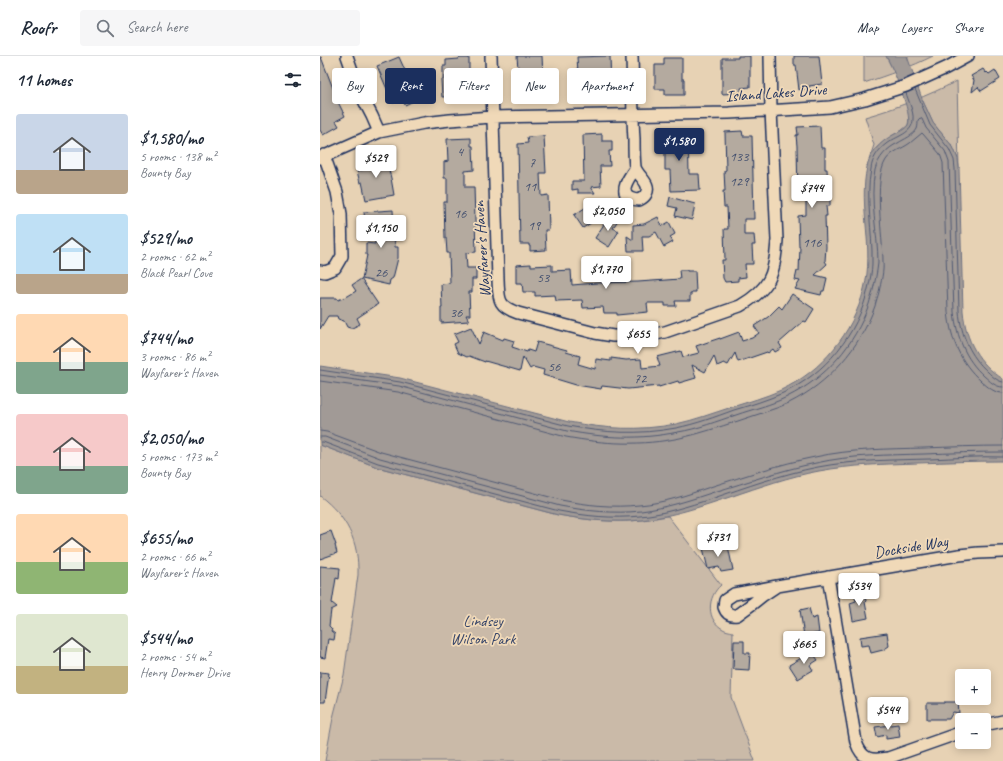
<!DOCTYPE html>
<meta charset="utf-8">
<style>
body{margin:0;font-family:Caveat,sans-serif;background:#f6f6f7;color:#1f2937;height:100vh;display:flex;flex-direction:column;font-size:15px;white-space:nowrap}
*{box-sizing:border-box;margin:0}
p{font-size:13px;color:#747a83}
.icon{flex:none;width:22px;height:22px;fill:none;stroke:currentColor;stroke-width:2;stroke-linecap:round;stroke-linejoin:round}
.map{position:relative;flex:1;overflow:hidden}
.side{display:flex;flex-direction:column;background:#fff;width:320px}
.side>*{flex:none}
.hud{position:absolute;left:12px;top:12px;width:380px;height:36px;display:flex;gap:8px}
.buttons{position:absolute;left:635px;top:613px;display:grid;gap:8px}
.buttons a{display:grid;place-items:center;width:36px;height:36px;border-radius:4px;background:#fff;box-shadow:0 2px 10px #0003;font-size:20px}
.price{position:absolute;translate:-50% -34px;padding:0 9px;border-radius:4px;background:#fff;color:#222;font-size:13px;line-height:26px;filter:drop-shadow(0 1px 2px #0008)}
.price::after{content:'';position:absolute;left:50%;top:24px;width:12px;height:9px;margin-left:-6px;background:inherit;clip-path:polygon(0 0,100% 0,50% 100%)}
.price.selected{background:#1b2f5e;color:#fff}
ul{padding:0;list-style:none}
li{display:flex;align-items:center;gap:12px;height:100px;padding:0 16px}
li span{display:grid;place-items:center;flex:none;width:112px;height:80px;border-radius:4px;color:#555}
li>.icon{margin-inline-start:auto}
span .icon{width:48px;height:48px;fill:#fffc;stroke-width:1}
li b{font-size:17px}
h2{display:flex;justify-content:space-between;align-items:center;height:48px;padding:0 16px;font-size:17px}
.chip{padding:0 14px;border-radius:4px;background:#fff;box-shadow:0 2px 10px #0003;font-size:14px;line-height:36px}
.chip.selected{background:#1b2f5e;color:#fff}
header{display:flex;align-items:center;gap:24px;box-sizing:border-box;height:56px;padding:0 20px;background:#fff;border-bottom:1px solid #e0e1e3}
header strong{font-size:19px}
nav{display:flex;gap:22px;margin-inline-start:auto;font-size:14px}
.search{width:280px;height:36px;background:#f6f6f7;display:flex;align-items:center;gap:10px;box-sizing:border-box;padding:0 14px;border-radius:4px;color:#747a83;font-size:15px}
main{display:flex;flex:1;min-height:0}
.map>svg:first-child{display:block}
.green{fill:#cabaa8;stroke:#727483}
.water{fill:#a19a96;stroke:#6b6f80}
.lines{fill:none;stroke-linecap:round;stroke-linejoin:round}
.shore{stroke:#515a74;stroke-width:1}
.building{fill:#b4aa9f;stroke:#1b2f5e}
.street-casing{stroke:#1b2f5e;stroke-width:14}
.street{stroke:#f0d9b8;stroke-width:11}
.labels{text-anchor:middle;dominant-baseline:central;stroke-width:3.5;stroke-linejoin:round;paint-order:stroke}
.number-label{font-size:14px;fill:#414e6e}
.street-label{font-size:16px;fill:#1b2f5e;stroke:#f0d9b8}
.park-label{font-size:16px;fill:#354469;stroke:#f0d9b8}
</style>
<header>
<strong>Roofr</strong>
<div class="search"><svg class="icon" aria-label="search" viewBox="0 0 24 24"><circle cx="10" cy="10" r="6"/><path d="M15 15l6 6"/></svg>Search here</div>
<nav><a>Map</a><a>Layers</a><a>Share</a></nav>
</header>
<main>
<section class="side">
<h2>11 homes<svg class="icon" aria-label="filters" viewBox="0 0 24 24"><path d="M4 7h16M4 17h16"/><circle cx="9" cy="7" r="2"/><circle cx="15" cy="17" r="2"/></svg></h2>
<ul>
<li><span style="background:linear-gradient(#c9d6e8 70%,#b9a48a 0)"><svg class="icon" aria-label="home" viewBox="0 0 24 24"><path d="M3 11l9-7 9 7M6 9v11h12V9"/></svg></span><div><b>$1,580/mo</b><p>5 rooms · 138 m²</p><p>Bounty Bay</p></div></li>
<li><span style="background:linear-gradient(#bfe0f5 75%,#b9a48a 0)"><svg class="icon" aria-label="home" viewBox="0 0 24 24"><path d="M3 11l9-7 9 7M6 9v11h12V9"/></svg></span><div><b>$529/mo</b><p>2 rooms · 62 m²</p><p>Black Pearl Cove</p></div></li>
<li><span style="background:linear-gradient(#ffd9b3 60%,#7fa58c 0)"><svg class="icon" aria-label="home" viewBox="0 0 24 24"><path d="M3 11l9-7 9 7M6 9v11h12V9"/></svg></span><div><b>$744/mo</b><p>3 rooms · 86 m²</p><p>Wayfarer's Haven</p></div></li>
<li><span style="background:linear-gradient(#f6c9c9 65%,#7fa58c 0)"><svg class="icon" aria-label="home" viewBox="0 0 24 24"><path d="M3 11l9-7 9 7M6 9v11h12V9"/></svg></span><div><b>$2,050/mo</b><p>5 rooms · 173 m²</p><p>Bounty Bay</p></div></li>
<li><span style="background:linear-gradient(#ffd9b3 60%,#8fb573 0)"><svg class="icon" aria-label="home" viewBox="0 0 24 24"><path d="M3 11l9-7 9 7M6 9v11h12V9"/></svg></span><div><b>$655/mo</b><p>2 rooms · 66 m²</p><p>Wayfarer's Haven</p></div></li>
<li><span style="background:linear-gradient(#dfe7d0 65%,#c2b280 0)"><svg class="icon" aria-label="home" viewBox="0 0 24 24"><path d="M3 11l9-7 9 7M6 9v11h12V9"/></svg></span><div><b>$544/mo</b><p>2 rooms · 54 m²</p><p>Henry Dormer Drive</p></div></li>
</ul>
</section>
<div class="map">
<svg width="683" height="705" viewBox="0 0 683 705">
<rect width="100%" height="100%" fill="#e7d2b4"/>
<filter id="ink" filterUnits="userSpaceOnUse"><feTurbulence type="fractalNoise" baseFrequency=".025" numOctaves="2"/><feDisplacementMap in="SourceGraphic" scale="8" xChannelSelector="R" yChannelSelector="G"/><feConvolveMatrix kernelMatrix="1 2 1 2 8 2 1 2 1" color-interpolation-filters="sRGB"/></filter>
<g filter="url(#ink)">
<path class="green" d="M544,0H566L573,14L587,2V0H613C591,11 568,19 544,27Z
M637,25L639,112L638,103L633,91L613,67L602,43L589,62L588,69L581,75L573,79L563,86L553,95L547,110L554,89L545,61C577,52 607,40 637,25Z
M0,389L57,411L238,459C256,462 274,465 293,465C312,466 330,463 348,460L401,529C387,541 386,564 403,573C406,575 410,575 413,576L411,641L435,705H5L13,662L24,619L38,519C39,485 27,461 0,440Z"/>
<path class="water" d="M566,0H587L602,43L613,67L633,91L638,103L639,112L643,255C646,285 658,307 683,323V405C655,405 627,406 598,407C565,408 532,409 499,415C439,426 383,456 322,464C293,467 266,464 238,459L57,411L0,389V310L80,322L249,366C286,373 319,375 356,368C375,364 393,357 412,351C428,346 445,341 461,334C502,315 533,277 544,233C555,193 538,151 547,111C550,97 560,86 573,79C578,76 585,74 588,69C593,59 572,10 566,0Z"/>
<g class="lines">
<path class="shore" d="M595,33L610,69L629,93L634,104L635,113L639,255C641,279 650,300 668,316C672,320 677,325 683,326
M0,314L80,326L248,370C286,377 318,379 356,372C376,368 395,361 414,354C431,349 447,344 463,337C505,318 538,278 548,233C550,225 552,215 552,207C553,175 545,144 551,113C552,103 558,94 566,88C576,80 593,78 593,63C594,56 588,44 586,37
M0,319L79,330L247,375C285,382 320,384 358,376C378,373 397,365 416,359C433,353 451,349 467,341C506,322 535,289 549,248C550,244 552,239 553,234C555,226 557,216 558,207C558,176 549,145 555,114C558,102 567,92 578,87C584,83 593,80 597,73C598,70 598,67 598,64L600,62L602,63L606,72L625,95L629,106L634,256C637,281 645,303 664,320C670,325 675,331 683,331
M0,325L78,336L246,381C284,388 322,390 360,382C379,378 399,371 418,365C435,359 453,354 469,347C509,327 540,292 555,250C556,245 558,240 559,236C561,226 564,215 563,206C563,181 553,124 566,104C572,95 582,93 590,87C594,84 598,80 602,77L603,78L620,98L623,107L628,256C631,284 640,306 661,325C668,331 674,337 683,337
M0,375L7,376L61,396L241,444C267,449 293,452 319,449C344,447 367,439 390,431C425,420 459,408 495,401C531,393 568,393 604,392C630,391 657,390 683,390
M0,381H5L60,402L240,450C267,455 294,458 321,455C346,452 370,444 394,436C428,426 461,414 496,407C531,399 568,399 604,398C630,397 657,396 683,396
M0,386H3L58,407L239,455C266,460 292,463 320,460C344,458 368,450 391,443C426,431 462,418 498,411C535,404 573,404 610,403C634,402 659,400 683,401"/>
</g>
<path class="building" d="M197,0H222L224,41H200L199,13H198Z
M290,0L291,33H282V41L269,42L268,35H262L261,17H258L257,1Z
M418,0H430V31L421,32L422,37L402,38V2H418Z
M474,0H499L502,28L489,30L490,32L479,34L476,9H474Z
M0,1H1L16,40H15L25,60L16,65L19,70L3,79L0,74Z
M79,1L91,28L95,26L102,41L85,49L82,43L73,47L57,10Z
M139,2H149V23H150L151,33H142L143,35H141V40L122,41L121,24H123V10H126V4L139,3Z
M344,2H362V23H364V39H345V33H335V9H344Z
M663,13L666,17L667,16L669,18L675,14L680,23L661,35L658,31L652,36L654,24L651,20Z
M500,70L501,92H505V113H507L508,132H510V150H506L507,160H505L506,191L505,205L507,208L495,219L507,222L504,235H502L501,239L475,233L480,225L475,224L477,215H479L480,191H479L478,160L486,159V143L478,144L477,90L476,79H478L477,71Z
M422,75L423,80H432L434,163H424V179H434L435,189H432L433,208H425L426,221L418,222V225L405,226L403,222L402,204H405L404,173H408L407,151H404L403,135H405L404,115L406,114L405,76Z
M368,76L369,118H379L380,134L351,135L350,114H345V94H337V84L347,83V77Z
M282,78V85H292V95H289L290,110H280L281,130L271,131L275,137H258V133L252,134V125H264L263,79Z
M224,80L226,117H220L221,140L228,139L229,174H225L226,194L210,195V190H209V188H200L198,88L208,87L207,81Z
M151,82V90H153L154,114L145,115V131H154L156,196L146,197L147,212H156V223H152V236H149L150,259H146L149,265L121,267V252H122L121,228L130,227L129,197H127L126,182H125L124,146H127V122H124V106L128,105L127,83Z
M65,100L71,122L74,139L46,144L42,126L40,127L37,115L46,113L45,110L48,109L46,105Z
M350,141L375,148L372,164L355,160L357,152L348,150Z
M274,146L275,152L282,147L288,156L263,172L254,159Z
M73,154L75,191H78V202L73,222L70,224L69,229L42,223L47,199H46V187L55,188V168L54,165L45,166L44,156Z
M290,159L298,164L293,172L299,175L289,191L275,182Z
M338,161L342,170L349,166L355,178L350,181L353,186L344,191L336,176L329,180H322L323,195H308L307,180L313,184V169L324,168Z
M211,208V210L232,209V215L251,214L252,229L276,227L318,226L360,223L359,214H367V215H375L376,236H372V238H370V245H355L356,250H345V247H327L328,256L297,259V257H284L283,251L263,252L262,244L236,245L235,239L215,240V236H203L202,227H196V209Z
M41,223L58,248L37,262L40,268L32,272H30L27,271L24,265L18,263L17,260H8L0,273V242H17L18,244L28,240L36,235L32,229Z
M472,238L494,253L486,266L484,265L459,287L462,292L455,296L453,293L448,297L447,296L418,306L415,297L408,309L404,307L397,310L394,300L385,316L372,309L376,322L359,327L358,325L339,331V330L308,333L282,330L281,333L256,329L223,319L224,314L213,311L210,313L203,301L200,315L165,305V306L149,300L147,301L138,297L134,288L138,286L134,278L151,271L159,288L164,276L183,284L184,282L194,285L192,291L207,296L208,294L214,296L217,286L247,294L246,296L260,300L258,308L275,313L276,303L291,305V302L306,304L321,303L322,312L340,310L337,301L361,295L363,301L379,297L376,290L400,282V283L419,276L422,285L432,282L439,277L434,270L448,261L459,250L462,253Z
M11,475L16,489H15L17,497L0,503V479Z
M401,488L403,492L408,490L413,514L401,516L399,511L388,513L383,492Z
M0,510L20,512L19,523L16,522L12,547L17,551L11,554L9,570L12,573L11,575L15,578L14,584L8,583L5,602L0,601Z
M544,535L546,545L545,546L548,562L533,565L530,547L536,545L534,537Z
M489,552L492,563L497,561L499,577L484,580L480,554Z
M567,577L569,590L563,594L551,597L549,589L541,590L540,581Z
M414,585H424V597H430L429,614L413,613Z
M492,596L498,604L490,609L493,614L478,623L469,609Z
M0,616L9,617L5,646H0Z
M624,646H638L639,657L633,656L629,663H607V647H624Z
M578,668L580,681L566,683V679L557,681L555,671Z"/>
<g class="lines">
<defs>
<path id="street" d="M27,0L40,37L52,60L59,76
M171,0L178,223C179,243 177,250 198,257L275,277L293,280H314L331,279L345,276L420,250C450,233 455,218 457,184L451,54L450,0
M312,0C313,28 312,55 314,83C314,92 314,102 315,111C317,120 332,127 326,138C325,140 321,143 319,144C316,144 312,143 310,142C298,136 310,120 315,113
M0,102L59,76L104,67L130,64L172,61L409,57L479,53L510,51L545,43L586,30L626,12L648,0
M0,215L5,216L15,212L22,200L21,158L17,136L4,99
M508,521L536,686C542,704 551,705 568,702L642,676
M457,530L414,538L405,544L404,551C406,557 410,560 417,559L432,548L442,540L457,530L639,499L658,497L683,496
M664,669L683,665"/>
</defs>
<use href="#street" class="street-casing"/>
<use href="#street" class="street"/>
</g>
</g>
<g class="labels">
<g class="number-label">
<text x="140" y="95">4</text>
<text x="419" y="100">133</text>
<text x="212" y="106">7</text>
<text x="419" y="125">129</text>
<text x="210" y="130">11</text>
<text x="140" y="157">16</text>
<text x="214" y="169">19</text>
<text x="492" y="186">116</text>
<text x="61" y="216">26</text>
<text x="223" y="221">53</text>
<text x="136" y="256">36</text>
<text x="234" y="310">56</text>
<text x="320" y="322">72</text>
</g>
<g class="street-label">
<text transform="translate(456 37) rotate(-4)">Island Lakes Drive</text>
<text transform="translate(162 193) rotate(-94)">Wayfarer's Haven</text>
<text transform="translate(591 491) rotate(-9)">Dockside Way</text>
</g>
<g class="park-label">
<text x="163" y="565">Lindsey<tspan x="163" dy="18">Wilson Park</tspan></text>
</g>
</g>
</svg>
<div class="buttons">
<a>+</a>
<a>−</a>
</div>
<b class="price selected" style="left:359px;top:106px">$1,580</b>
<b class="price" style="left:56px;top:123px">$529</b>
<b class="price" style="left:492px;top:153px">$744</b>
<b class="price" style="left:288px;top:176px">$2,050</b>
<b class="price" style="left:61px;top:193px">$1,150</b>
<b class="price" style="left:286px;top:234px">$1,770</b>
<b class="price" style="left:318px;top:299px">$655</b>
<b class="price" style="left:398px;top:502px">$731</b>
<b class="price" style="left:539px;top:551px">$534</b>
<b class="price" style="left:484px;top:609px">$665</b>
<b class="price" style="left:568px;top:675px">$544</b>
<div class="hud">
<a class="chip">Buy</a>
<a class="chip selected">Rent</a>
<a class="chip">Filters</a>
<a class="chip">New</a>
<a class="chip">Apartment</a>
</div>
</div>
</main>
